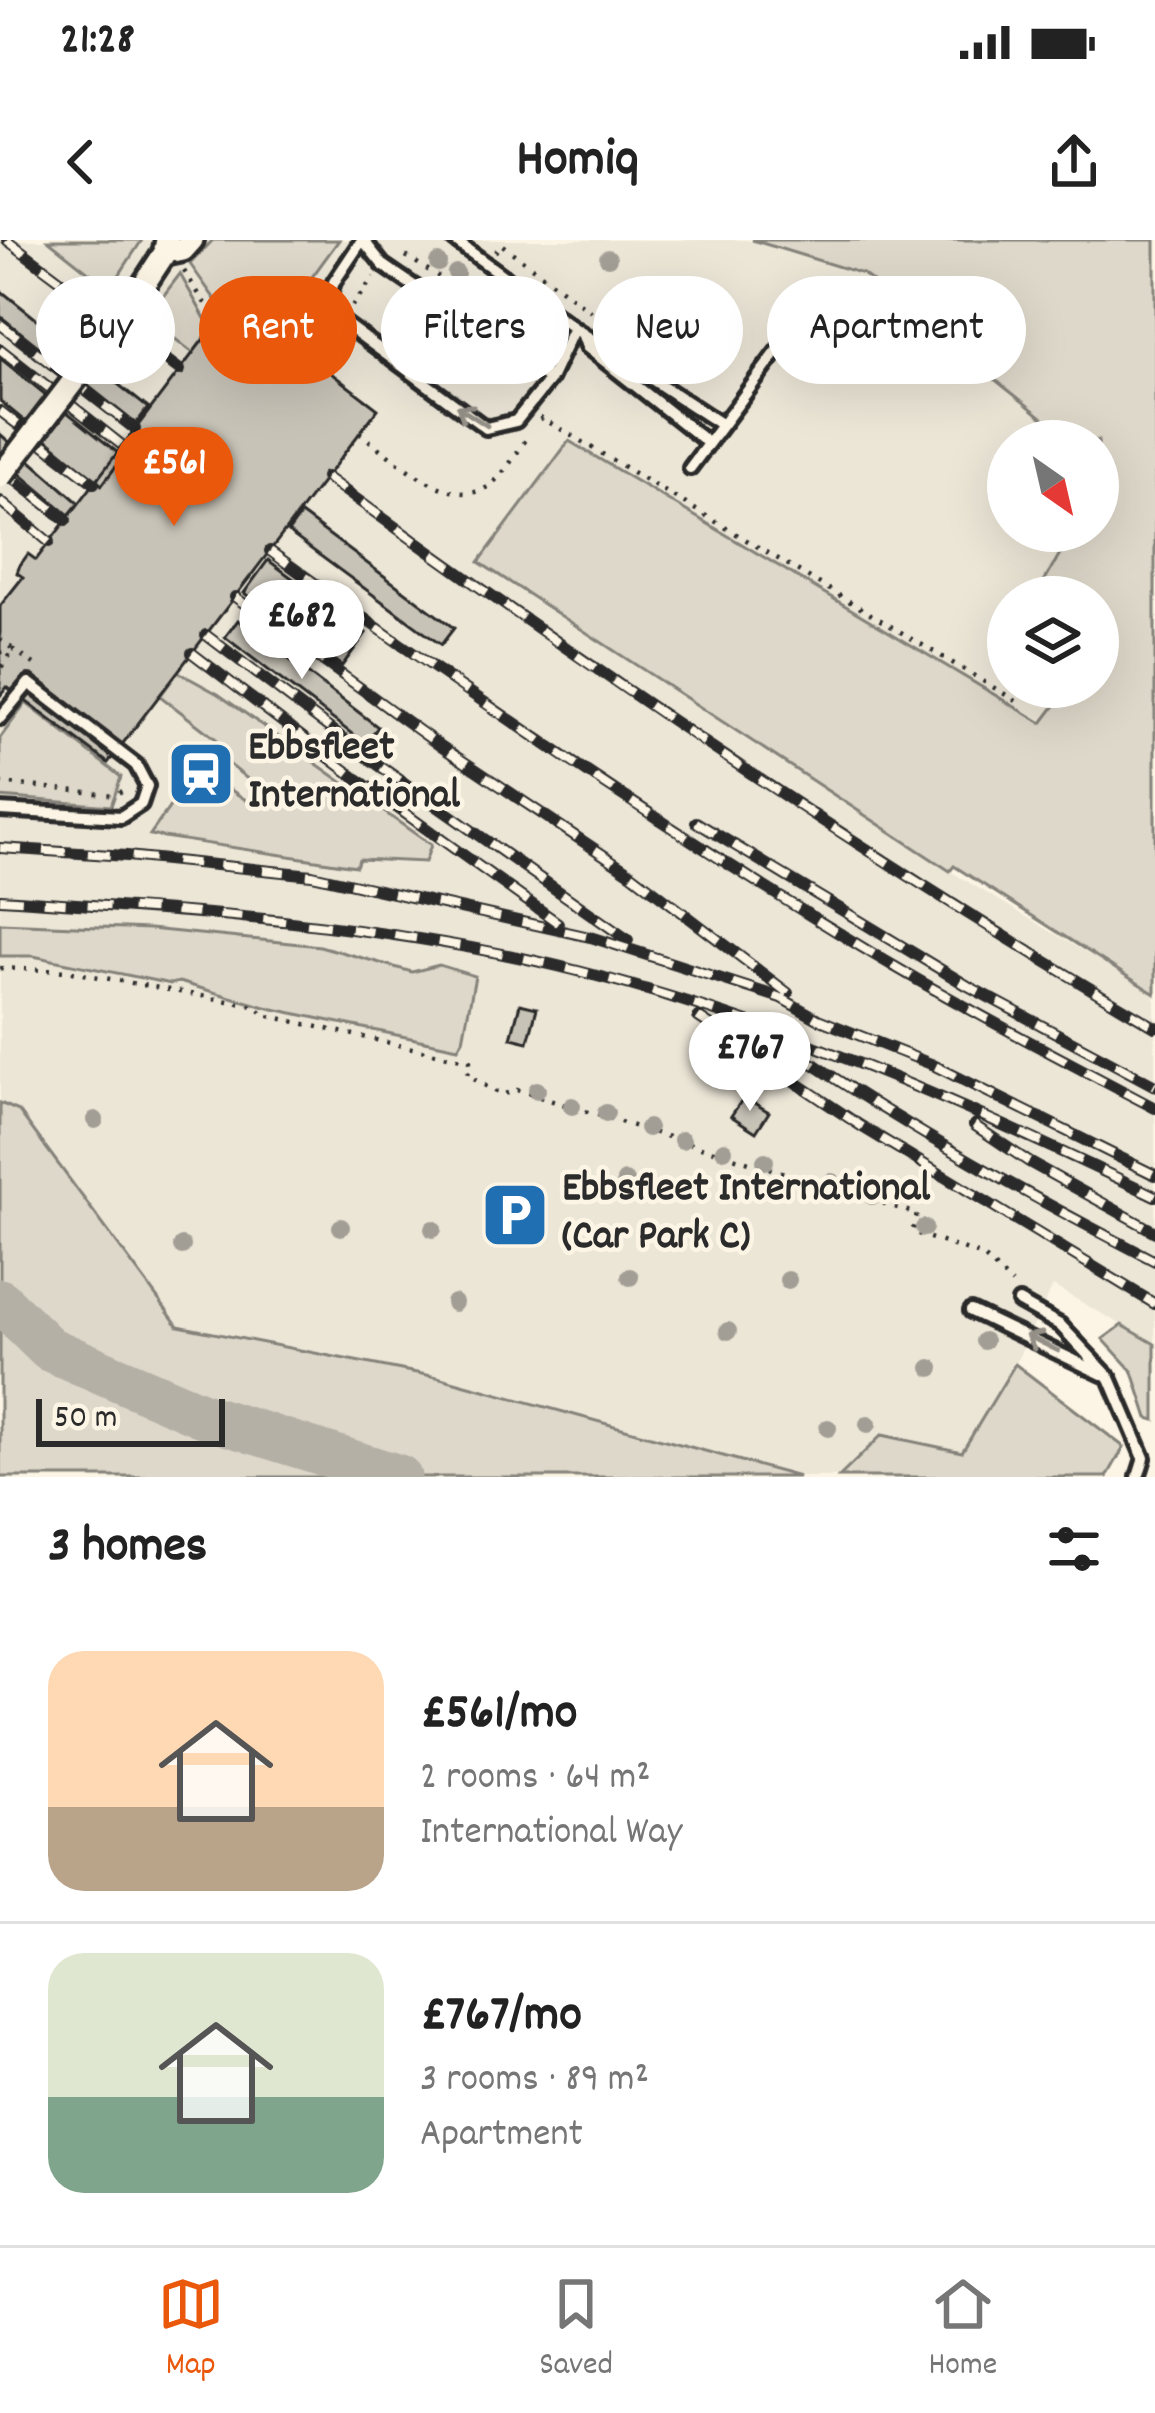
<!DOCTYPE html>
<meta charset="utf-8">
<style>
body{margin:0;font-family:Dekko,sans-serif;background:#f6f6f6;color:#222;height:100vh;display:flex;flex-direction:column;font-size:45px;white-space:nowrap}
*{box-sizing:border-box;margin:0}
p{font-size:39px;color:#767676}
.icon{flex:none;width:66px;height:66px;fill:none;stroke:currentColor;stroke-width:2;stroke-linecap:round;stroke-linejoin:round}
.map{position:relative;height:1237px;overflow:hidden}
.sheet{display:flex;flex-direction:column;background:#fff;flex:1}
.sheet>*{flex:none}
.banner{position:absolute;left:36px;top:36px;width:1083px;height:108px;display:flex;gap:24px}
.needle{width:78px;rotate:146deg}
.buttons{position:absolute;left:987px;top:180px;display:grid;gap:24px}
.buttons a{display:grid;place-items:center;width:132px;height:132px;border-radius:50%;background:#fff;box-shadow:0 12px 48px #0002;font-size:60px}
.scale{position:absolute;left:36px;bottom:30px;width:189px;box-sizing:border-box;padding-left:12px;border:6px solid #2b2b2b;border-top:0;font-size:33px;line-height:42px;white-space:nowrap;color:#2b2b2b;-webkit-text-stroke:9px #fcf5e5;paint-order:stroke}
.price{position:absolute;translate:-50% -102px;padding:0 27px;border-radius:42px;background:#fff;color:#222;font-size:39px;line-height:78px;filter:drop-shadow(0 3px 6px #0008)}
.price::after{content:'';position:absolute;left:50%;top:72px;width:36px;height:27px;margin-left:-18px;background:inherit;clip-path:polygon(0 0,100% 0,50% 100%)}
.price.on{background:#ea580c;color:#fff}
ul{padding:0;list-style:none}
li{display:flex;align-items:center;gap:36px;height:300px;padding:0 48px}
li+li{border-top:3px solid #e0e0e0}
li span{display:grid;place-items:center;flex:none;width:336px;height:240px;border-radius:36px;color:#555}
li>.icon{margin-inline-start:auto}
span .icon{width:144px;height:144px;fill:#fffc;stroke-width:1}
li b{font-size:51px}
h2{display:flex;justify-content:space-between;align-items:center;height:144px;padding:0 48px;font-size:51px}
.tag{padding:0 42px;border-radius:54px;background:#fff;box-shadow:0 12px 48px #0002;font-size:42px;line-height:108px}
.tag.on{background:#ea580c;color:#fff}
.status{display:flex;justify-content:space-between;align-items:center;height:84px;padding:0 60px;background:#fff;direction:ltr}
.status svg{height:33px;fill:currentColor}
header{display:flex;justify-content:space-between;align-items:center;height:156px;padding:0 48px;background:#fff;font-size:54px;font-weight:800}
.menu{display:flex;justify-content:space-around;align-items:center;height:168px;border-top:3px solid #e0e0e0;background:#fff;font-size:33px;color:#767676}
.menu a{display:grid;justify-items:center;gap:6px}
.menu .on{color:#ea580c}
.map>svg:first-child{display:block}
.built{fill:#ece6d7}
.green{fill:#ded8ca;stroke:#84827a;stroke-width:3}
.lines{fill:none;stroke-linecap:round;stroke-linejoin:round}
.river{stroke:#b4b0a5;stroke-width:45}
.building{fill:#c8c3b7;stroke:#2b2b2b;stroke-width:3}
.service-casing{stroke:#2b2b2b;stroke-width:20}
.minor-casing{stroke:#2b2b2b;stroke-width:30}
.path{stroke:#2b2b2b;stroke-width:4.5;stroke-dasharray:3 9;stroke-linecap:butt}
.service{stroke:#fcf5e5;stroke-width:10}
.minor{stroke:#fcf5e5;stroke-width:21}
.rail-casing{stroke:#2b2b2b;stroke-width:12}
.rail{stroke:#fcf5e5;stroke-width:8;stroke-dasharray:22;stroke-linecap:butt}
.minor-bridge-casing{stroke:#2b2b2b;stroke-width:30;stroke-linecap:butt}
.minor-bridge{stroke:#fcf5e5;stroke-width:21}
.tree{fill:#a29e95}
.oneway{stroke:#949088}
.labels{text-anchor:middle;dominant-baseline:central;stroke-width:9;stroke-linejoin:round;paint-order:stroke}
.poi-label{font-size:42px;font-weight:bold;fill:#2b2b2b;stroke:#fcf5e5;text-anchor:start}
</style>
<div class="status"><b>21:28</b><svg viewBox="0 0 49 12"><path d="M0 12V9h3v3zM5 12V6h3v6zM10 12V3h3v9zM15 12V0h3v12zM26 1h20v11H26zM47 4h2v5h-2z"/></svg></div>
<header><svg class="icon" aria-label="back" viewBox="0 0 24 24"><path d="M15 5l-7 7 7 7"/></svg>Homiq<svg class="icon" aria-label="share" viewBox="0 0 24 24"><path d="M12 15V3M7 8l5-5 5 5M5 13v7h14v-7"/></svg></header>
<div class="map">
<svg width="1155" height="1237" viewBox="0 0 1155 1237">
<rect width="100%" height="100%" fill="#fcf5e5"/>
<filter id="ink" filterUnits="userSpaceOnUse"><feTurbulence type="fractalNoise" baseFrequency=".00833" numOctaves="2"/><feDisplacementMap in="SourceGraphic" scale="24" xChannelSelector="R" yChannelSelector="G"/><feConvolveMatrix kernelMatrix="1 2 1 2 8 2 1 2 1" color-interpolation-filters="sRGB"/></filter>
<g filter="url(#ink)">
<path class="built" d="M0,0H48L110,48L142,0H746L863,34L1072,201H1008V291H1073L1038,352L1039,357H1008V447H1069L1027,506L950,631L1155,754V1104L1053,1046L1015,1124L962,1213L882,1195L839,1237H800L437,1138L178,1086L19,871L0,863Z"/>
<path class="green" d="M48,0H142L110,49Z
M213,0H339L274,89L234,60L224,72L190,24Z
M752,0H1155V754L954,626L950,631L479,322L569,201L1042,483L1069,447H1098V357H1039L1038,352L1073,291H1098V249L1109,230L1098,222V201H1072L863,34Z
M180,34L211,89L193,113L147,77Z
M178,432L218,454L431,605L425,622L359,619L356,626L150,595L187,542L210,536L249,562L260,549L210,509L216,499L160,456Z
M26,463L121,537L111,566L0,557V498Z
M0,683L150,689L320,706L412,732L439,725L475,736L463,800L458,808L269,768L179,742L171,744L33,716H0Z
M0,863L19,871L178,1086L437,1137L799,1237H0Z
M1122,1085L1155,1104V1180L1148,1178L1133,1132L1103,1099Z
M1015,1124L1124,1207L1107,1237H839L882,1195L962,1212Z"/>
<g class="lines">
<path class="river" d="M0,1061L49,1109L207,1177L399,1237"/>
</g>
<path class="building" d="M0,50L148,168L136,184L0,76Z
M234,59L378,169L108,523L7,447L0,456V366L23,337L17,333L20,325L28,314L36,320Z
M0,118L123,217L102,245L0,161Z
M0,194L79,263L69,275L0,217Z
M301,274L454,388L441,405L288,292Z
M268,320L366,393L342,426L244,353Z
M238,380L378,487L365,504L225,397Z
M520,764L537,768L528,802L511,798Z
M744,857L769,872L756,892L731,876Z"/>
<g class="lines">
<defs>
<path id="service" d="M362,0L334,42L325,69L486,188L516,181L550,139L574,88
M363,0L383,25L550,139
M454,0L574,88L722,185
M582,93L587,107L708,203
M690,228L826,46
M0,478L29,443L136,525L147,546L141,564L121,577L0,570
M1019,1062L1060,1085L1110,1138L1144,1218L1138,1237
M971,1071L1102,1134"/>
<path id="minor" d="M167,0L164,14L183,10L192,0"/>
</defs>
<use href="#service" class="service-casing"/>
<use href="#minor" class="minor-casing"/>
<path class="path" d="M495,12L501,4L618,92
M406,16L464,53L477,36
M184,31L217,82
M352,66L374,37
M313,119L331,95
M540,180L542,178L1018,462
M359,193C393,217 458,280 496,240C509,227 519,209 530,194
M0,399L14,410L0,429
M0,413L14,410L34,424
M0,543L114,555L124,550V544
M0,728L67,731L255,766L265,775L470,821L467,835L501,855L517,850L917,974L912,992L983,1016L1012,1044"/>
<use href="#service" class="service"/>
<use href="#minor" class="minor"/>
<defs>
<path id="rail" d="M7,0L180,130
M0,84L135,189
M0,109L123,206
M0,171L94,243
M0,228L66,280
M326,237C594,432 869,619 1155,787
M0,261L49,302
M270,311C462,450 657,583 860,706C956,764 1056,816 1155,868
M235,357L439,505L632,634L788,753
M206,395L370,519L628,700
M192,413L357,539L558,683
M696,582L968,746L1155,846
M0,608L127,616L312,635L594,698L781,758L818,779L931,824L1155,935
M0,659C192,671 391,684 578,731C778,781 970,867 1155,956
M698,777L861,886L1155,1064
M797,813C912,891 1031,957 1155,1021
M974,885L1029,922L1155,992"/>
</defs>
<use href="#rail" class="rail-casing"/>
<use href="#rail" class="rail"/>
<defs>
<path id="minor-bridge" d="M0,237L124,75L164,14"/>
</defs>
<use href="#minor-bridge" class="minor-bridge-casing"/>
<use href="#minor-bridge" class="minor-bridge"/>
</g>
<g class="tree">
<circle cx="608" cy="18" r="9"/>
<circle cx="438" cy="23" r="9"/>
<circle cx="456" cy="33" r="9"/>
<circle cx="490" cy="57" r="9"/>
<circle cx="515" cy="87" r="9"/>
<circle cx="537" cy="850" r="9"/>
<circle cx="572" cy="866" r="9"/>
<circle cx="606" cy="873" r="9"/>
<circle cx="95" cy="880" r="9"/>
<circle cx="648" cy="888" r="9"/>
<circle cx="682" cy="900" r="9"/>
<circle cx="724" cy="910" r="9"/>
<circle cx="765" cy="921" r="9"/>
<circle cx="625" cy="941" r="9"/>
<circle cx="832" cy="942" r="9"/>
<circle cx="872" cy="956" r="9"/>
<circle cx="341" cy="987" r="9"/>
<circle cx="924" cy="988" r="9"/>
<circle cx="433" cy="989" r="9"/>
<circle cx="182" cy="1006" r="9"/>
<circle cx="630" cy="1037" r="9"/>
<circle cx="788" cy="1040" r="9"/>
<circle cx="454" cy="1063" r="9"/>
<circle cx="728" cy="1091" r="9"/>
<circle cx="984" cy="1101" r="9"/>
<circle cx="931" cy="1128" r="9"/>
<circle cx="868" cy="1184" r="9"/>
<circle cx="828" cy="1188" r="9"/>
</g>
<defs><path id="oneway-shaft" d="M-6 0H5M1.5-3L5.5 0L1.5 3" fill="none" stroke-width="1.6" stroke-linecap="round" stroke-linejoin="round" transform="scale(3)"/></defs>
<g class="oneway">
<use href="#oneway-shaft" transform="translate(472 176) rotate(-147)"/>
<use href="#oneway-shaft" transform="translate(1042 1103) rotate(-154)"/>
</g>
</g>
<defs>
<symbol id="station-square" viewBox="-11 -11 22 22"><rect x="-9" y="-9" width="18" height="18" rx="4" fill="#1f6fb2" stroke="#fcf5e5"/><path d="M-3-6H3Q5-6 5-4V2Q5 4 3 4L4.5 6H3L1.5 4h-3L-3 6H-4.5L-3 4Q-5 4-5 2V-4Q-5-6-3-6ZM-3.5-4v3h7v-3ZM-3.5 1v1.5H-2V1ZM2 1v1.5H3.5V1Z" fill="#fff"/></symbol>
<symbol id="parking-square" viewBox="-11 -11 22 22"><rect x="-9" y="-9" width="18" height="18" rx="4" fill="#1f6fb2" stroke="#fcf5e5"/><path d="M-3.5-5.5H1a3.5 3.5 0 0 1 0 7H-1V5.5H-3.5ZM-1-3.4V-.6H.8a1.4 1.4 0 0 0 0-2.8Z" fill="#fff"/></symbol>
</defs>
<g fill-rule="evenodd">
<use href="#station-square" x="163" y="496" width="76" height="76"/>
<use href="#parking-square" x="477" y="937" width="76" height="76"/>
</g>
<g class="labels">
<g class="poi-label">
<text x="248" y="510">Ebbsfleet<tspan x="248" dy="48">International</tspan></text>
<text x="562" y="951">Ebbsfleet International<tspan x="562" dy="48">(Car Park C)</tspan></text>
</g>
</g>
</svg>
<div class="buttons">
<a><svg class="needle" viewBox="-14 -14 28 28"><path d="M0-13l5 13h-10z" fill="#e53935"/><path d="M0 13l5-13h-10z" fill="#767676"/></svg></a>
<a><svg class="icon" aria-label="layers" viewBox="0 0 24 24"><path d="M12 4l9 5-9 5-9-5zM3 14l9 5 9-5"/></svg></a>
</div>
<div class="scale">50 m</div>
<b class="price on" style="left:174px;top:289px">£561</b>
<b class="price" style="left:302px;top:442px">£682</b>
<b class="price" style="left:750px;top:874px">£767</b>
<div class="banner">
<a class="tag">Buy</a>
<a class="tag on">Rent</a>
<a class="tag">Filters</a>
<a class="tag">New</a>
<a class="tag">Apartment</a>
</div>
</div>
<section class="sheet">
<h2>3 homes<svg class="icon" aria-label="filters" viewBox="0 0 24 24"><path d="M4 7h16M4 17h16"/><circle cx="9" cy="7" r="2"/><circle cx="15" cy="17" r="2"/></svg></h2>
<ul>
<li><span style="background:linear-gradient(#ffd9b3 65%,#b9a48a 0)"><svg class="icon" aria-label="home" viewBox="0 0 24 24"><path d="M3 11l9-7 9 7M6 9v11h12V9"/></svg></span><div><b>£561/mo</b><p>2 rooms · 64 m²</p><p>International Way</p></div></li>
<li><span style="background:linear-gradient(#dfe7d0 60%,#7fa58c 0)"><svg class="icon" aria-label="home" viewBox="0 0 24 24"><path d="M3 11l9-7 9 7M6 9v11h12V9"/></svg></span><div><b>£767/mo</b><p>3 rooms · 89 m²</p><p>Apartment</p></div></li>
</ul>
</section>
<nav class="menu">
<a class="on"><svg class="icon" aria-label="map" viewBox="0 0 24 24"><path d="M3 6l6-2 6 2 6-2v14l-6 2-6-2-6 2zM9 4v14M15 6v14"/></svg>Map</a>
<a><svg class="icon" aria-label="saved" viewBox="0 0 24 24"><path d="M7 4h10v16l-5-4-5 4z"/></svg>Saved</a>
<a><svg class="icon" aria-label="home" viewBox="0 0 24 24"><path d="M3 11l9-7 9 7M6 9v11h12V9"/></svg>Home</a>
</nav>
